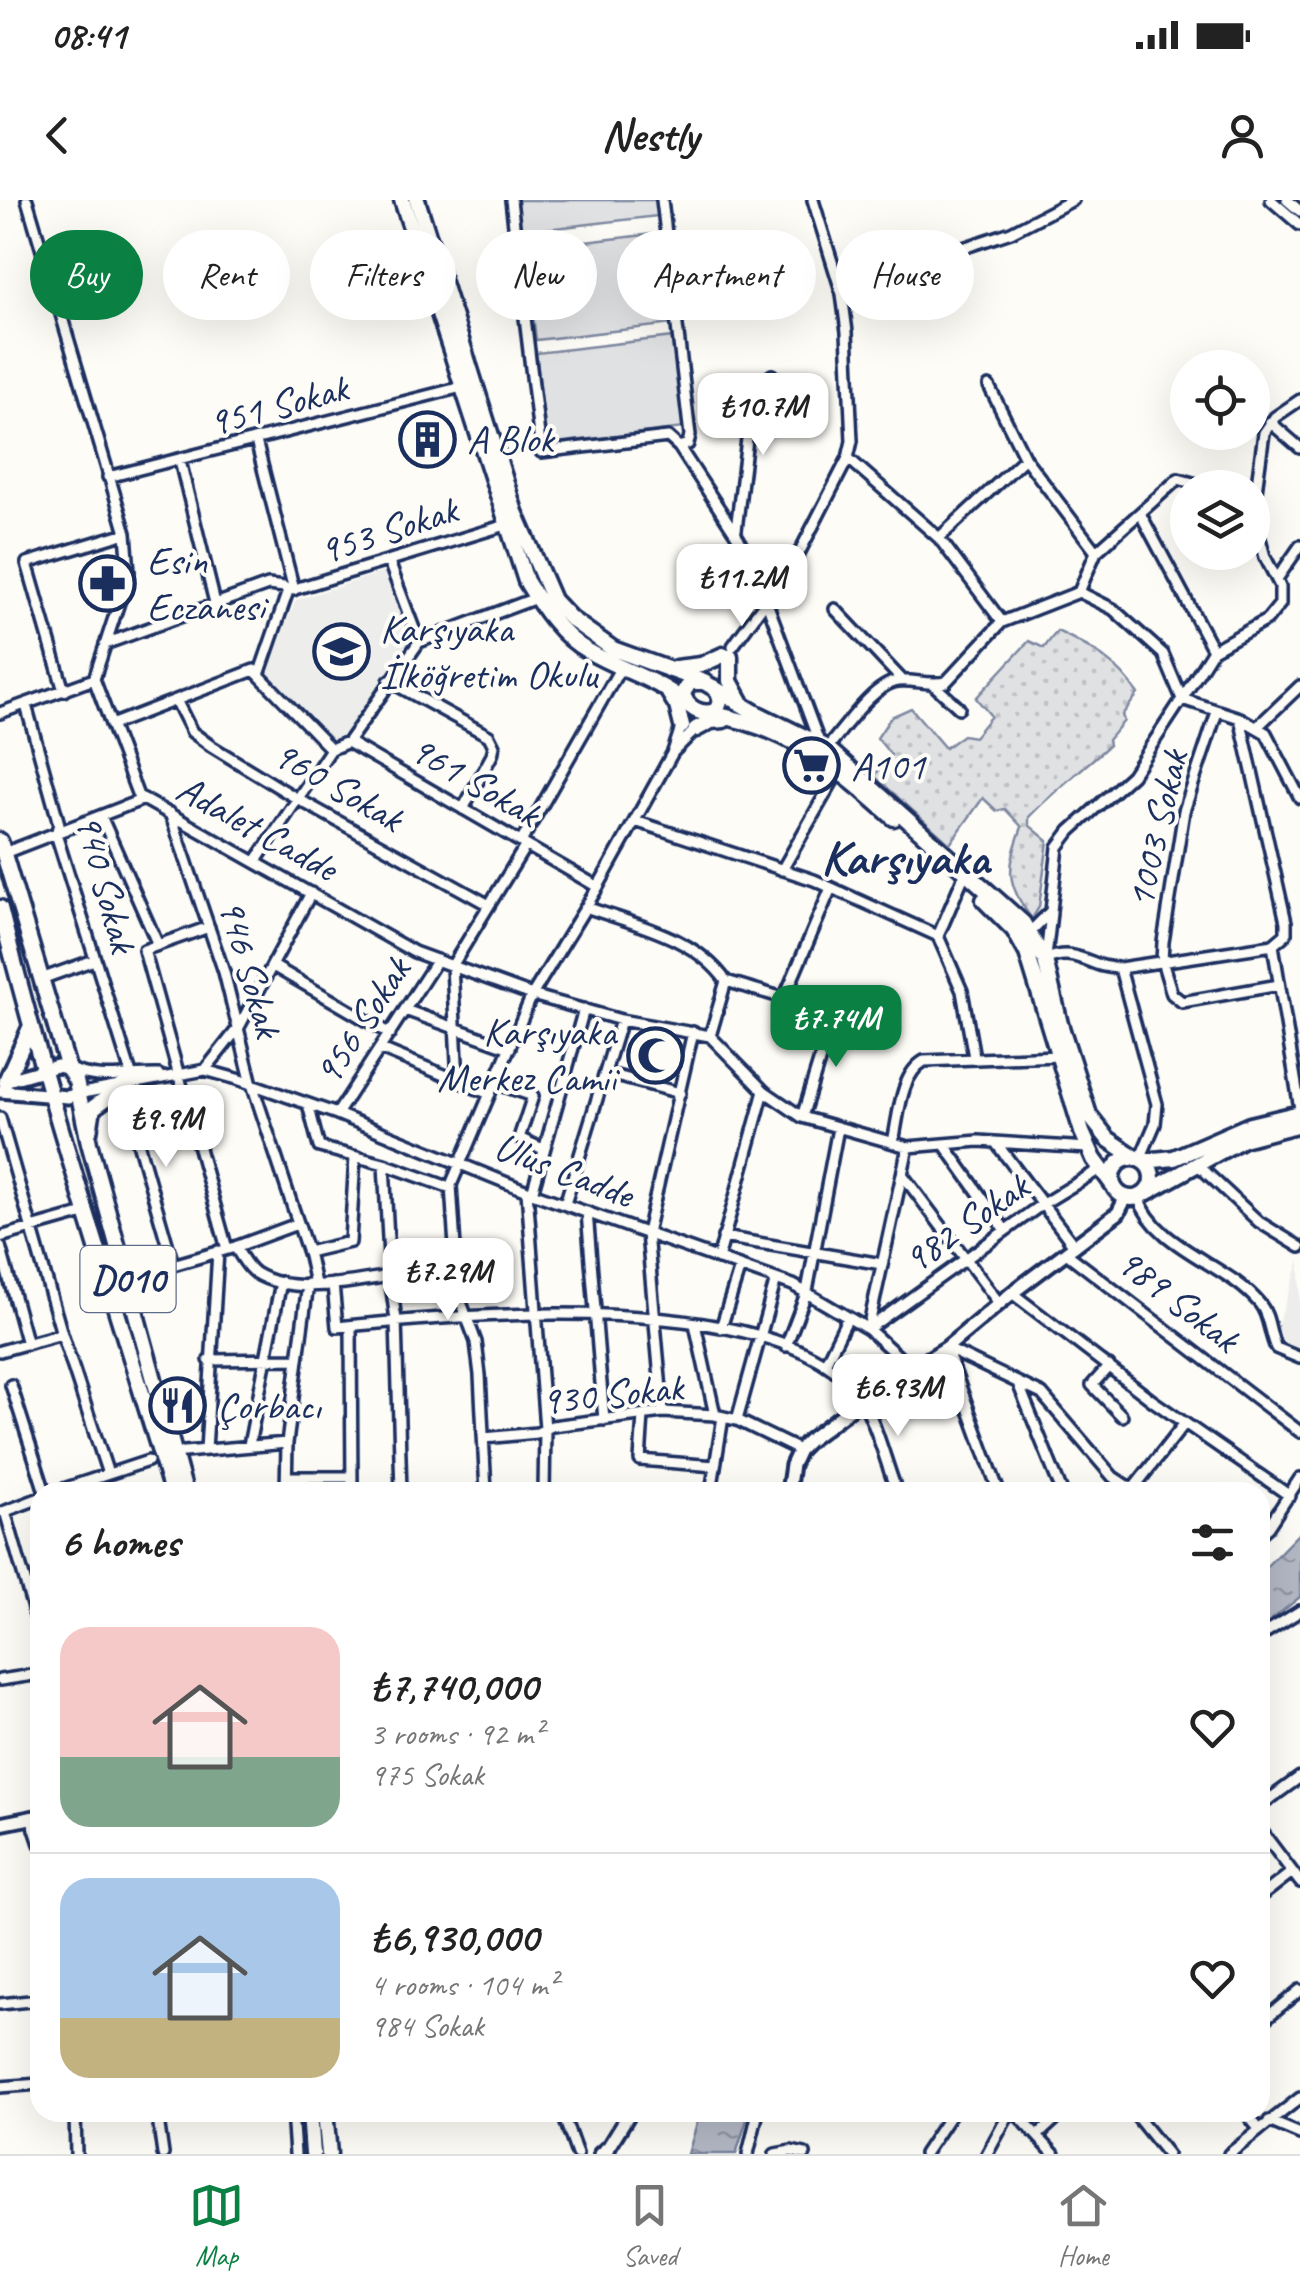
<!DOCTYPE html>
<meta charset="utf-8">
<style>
body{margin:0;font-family:Caveat,sans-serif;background:#f6f6f6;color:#222;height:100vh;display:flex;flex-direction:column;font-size:38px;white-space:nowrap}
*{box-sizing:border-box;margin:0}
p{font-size:32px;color:#767676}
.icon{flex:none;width:55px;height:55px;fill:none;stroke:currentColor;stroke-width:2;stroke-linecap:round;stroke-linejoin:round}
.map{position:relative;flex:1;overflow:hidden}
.details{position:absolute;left:30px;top:1282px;width:1240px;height:640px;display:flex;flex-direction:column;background:#fff;border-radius:30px;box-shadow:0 10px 40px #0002}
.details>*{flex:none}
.banner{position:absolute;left:30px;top:30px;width:1240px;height:90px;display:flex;gap:20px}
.buttons{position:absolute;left:1170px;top:150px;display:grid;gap:20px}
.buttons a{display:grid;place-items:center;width:100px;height:100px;border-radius:50%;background:#fff;box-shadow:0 10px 40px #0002;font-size:50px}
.price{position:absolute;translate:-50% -85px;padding:0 22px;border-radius:20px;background:#fff;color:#222;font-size:32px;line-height:65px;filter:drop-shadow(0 2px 5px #0008)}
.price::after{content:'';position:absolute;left:50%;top:60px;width:30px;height:22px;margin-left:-15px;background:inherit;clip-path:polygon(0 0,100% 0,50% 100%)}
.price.selected{background:#0b8043;color:#fff}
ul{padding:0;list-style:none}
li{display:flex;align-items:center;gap:30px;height:250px;padding:0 30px}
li+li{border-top:2px solid #e0e0e0}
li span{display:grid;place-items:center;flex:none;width:280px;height:200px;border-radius:30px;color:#555}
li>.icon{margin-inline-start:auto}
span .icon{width:120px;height:120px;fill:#fffc;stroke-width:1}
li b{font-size:42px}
h2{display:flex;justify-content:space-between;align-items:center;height:120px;padding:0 30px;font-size:42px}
.chip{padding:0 35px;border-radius:45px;background:#fff;box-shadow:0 10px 40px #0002;font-size:35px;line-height:90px}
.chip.selected{background:#0b8043;color:#fff}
.status{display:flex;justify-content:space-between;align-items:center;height:70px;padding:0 50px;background:#fff;direction:ltr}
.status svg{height:28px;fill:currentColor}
header{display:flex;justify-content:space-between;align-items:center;height:130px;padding:0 30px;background:#fff;font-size:45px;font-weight:700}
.tabs{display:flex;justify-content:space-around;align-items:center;height:140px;border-top:2px solid #e0e0e0;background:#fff;font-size:28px;color:#767676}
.tabs a{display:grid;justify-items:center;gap:5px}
.tabs .selected{color:#0b8043}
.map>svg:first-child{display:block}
.built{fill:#edeeec}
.grass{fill:url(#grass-dots);stroke:#7e88a0;stroke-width:2.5}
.green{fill:#e0e1e3;stroke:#7e88a0;stroke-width:2.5}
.water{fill:url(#water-ripples);stroke:#76819c;stroke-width:2.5}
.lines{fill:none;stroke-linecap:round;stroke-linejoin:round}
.minor-casing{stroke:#1b2f5e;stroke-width:16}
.major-casing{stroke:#1b2f5e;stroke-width:19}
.highway-casing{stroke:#1b2f5e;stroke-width:21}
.minor{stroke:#fdfcf7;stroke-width:9}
.major{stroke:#fdfcf7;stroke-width:11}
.highway{stroke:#fdfcf7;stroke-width:14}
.labels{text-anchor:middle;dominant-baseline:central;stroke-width:8;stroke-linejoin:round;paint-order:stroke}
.shield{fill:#fdfcf7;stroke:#5f6c8c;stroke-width:2.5}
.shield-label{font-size:38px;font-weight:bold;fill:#1b2f5e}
.street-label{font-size:40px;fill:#1b2f5e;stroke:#fdfcf7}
.poi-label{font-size:40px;fill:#1b2f5e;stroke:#fdfcf7;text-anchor:start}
.district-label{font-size:50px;font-weight:bold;fill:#1b2f5e;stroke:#fdfcf7}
</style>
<div class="status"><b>08:41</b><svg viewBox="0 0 49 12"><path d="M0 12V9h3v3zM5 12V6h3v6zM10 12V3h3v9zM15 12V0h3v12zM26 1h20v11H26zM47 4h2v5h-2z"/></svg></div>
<header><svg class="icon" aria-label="back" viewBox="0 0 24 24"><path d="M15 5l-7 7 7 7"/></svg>Nestly<svg class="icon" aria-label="person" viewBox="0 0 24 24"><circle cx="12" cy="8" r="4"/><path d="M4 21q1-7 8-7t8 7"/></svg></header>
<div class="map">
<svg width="1300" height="1954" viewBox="0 0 1300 1954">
<defs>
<pattern id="grass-dots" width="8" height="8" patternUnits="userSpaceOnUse" patternTransform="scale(2.5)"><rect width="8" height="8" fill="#e0e1e3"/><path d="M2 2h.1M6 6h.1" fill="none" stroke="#c0c1c5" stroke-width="1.8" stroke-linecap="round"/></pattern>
<pattern id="water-ripples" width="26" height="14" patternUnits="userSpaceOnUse" patternTransform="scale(2.5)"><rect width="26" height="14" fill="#b3b8c5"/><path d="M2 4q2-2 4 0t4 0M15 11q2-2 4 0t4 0" fill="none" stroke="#9196a3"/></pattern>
</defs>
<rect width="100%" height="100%" fill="#fdfcf7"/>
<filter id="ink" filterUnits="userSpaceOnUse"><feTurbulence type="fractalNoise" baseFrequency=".01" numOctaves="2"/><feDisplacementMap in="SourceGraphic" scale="20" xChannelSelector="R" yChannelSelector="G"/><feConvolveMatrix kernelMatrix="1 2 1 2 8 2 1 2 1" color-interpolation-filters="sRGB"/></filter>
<g filter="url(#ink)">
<path class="built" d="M383,372L391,376L413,444L346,542L336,544L265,473L296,400Z
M1300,1060V1150L1273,1138Z"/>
<path class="grass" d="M1057,431C1089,446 1119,463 1138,494L1122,515L1124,521L1108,540L1109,545C1082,570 1054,590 1029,617V625L1048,641L1039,707L1032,719C1005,683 1007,668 1022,627L1005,609L997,611L983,598L950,644L874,576L891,555L877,538L891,517L911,508L945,548L963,535L974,537L991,516L976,498L1029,441L1044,448Z"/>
<path class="green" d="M517,0H656L658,16L521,32Z
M662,33L673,124L536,140L525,49Z
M673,137L684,228L547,244L536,153Z"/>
<path class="water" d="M1300,1332V1397L1260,1429V1373Z
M700,1913H749L736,1954H688Z"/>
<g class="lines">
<defs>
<path id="minor" d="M27,0L126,333L129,372L94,479L138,596L414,752L532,795L621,820L710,836L764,891L802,917L908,947L979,941L1088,948
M511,0L541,252L668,237L679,247L739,339L766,400L819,542
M662,0L690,235L688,244L679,247
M1271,0L1300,25
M1287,0L1300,11
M840,89L1011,32L1073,0
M989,186L1025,258L1096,352
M1300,200L1275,217L1264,233L1253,313L1265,357L1280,386V404L1267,420L1213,450L1182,499L1240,518L1266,533L1300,598
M1270,222L1300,248
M256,241L294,390
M848,258L939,338L1002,422
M180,261L215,403
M108,277L462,187
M1140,313L1213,450
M736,330L747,239L745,197L772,175
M939,338L1025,258
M389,362L419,442
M1277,379L1300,346
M288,391L506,325
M1079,392L1096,352L1178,279L1212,288
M835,409L902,480
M105,444L268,385L284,387L288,391
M733,446L795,361L848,258L852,241L847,132L842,94L813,0
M259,475L331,549
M259,475L288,391
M389,481L489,536L494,546L492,555L463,609
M934,485L959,508
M64,491L27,363L126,333
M176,500L192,532L211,546L296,598L489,705
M26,505L59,624L56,634L131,874
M1217,512L1184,611L1163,742L1162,761L1172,794L1182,802L1279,785
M0,513L94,479
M1240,518L1286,722V734L1273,745
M683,521L673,552L699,526
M111,525L254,470L259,475
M1257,527L1300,486
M348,542L419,442L536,398
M827,548C844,529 873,484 898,481C914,479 929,486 946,482L1002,422L1079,392L1113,409L1163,454L1182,499L1132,575L1070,631L1058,647L1051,711L1031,731
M331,549L348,542L598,687
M170,613L224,772L252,884L309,1056L315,1084
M101,616L158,745
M635,621L814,680L938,736
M521,642L621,467
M4,653L144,599
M256,661L331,549
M782,670L839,570
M962,680L938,736L962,791L974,857
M586,707C635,725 694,736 726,781L710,836
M209,727L144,750L227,1049
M1273,745L1300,909
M1046,757L1051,713
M1045,760C1077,745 1089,769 1120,768L1273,745
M273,766L390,834
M1120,768L1157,904L1155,924L1140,959
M41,779L94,760
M726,781L834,813L802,917
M785,796L831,688
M405,810L510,848
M381,849L490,894
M71,869C97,882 130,874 159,875
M205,870L239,827L311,693
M605,873L680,893
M458,881L452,766L526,645
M495,883L533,896L519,938L543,949
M122,887L173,1064
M77,894L205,870L237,879L337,914L532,993L793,1085L868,1129L911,1168
M308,904L319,947L384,964L451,988
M337,914L437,760
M0,918L62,1134L108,1274
M893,942C899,916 900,875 924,861L1059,856
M996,943L1075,1047
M944,944L1005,1030
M384,964L390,1076L396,1120L401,1292
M1198,965L1259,1022L1300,1047
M902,974L999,1103
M527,991L545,1229L544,1292
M532,993L584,809
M1138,997C1157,1050 1227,1063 1260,1104C1270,1116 1269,1134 1276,1148L1300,1158
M565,1004L621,820
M587,1012L604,1220
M0,1037L88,1012
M723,1037L882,1064
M0,1046L27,1144
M235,1047C241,1055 246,1067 255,1073C292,1096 349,1082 390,1076
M308,1052L350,1042L355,957
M1066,1053L1300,1232
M718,1059L764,891
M128,1078L235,1047L297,1024
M333,1084L337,1127C457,1115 789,1084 862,1200C876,1222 887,1267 897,1292
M1012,1093L1153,1201L1290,1296
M695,1124L715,1215
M351,1126L352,1292
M721,1128L740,1067
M868,1129L1041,1005L1100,969
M868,1129L908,947
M786,1146L807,1091L838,928
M946,1148L1042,1194L1113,1277L1136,1292
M946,1148L999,1292
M0,1151L62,1134
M209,1160L297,1159
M825,1164L848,1117
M1109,1166L1092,1185L1122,1216
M1018,1183L1062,1292
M11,1185L45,1292
M663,1212L647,1033L693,832
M643,1216L640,1260L715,1266
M737,1220L776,1079
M484,1238L537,1233L552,1226L663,1212L715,1215L737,1220L799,1250
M249,1245L281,1082
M206,1250L218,1051
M173,1253L287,1243
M287,1277H352
M1132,1290L1185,1223
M54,1292L148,1261
M286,1292L287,1243L308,1084
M486,1292L480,1175L476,1142L458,1094L451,985L532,795L595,692L673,552
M711,1292L723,1217
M5,1311L40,1433
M3,1312L40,1298
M1260,1334L1268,1327L1300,1278
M1260,1436L1300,1411
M0,1480L40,1474
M1260,1606L1300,1577
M31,1617L40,1644
M1260,1629L1300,1682
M1260,1697L1292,1672
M0,1804L40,1800
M1260,1823L1300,1790
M0,1887L40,1884
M75,1912L76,1954
M157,1912L163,1954
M292,1912L295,1954
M562,1912L577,1954
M1015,1912L1054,1954
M1133,1912L1167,1954
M1245,1912L1259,1929
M1269,1921L1300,1934
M1038,1935L1063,1912
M748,1954L758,1912
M775,1954L791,1951L805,1954
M924,1954L952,1912
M987,1954L1010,1912
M1229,1954L1300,1898"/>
<path id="major" d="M4,881L57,866L68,868
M0,891L68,897L77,894
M788,1292L792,1265L799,1250L808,1241L862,1200L946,1148L1012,1093L1118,1013L1126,997
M0,1624L40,1616
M609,1946L630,1912
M600,1954L609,1946L607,1954"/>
<path id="highway" d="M402,0L526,381C542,407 561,436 588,451C622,471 653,477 685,502
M417,0L515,312L553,400L571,419L613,449L704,482L756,513L827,548L1023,723L1045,760L1060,824L1089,915L1108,939L1136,958
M730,456V481L741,501
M676,468L701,465L723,455
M703,482H690L683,493C686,508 701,516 715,511C722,503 722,494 713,487
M669,493L677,506L682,526
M706,513C787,525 836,566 894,618
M696,529L711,521L724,520
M0,641L68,868L76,881L89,943L185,1292
M984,700L1014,730L1027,753L1082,932L1094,959L1113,985
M0,708C49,905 114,1098 172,1292
M6,881L30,828
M89,932L93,908L122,887
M1112 978a20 20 0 1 1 40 0a20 20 0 1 1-40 0Z
M1144,961L1174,958L1250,925L1300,913
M1144,994L1243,939L1300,924
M310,1912L313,1954
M325,1912L329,1954"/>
</defs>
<use href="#minor" class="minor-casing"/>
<use href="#major" class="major-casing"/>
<use href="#highway" class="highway-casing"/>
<use href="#minor" class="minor"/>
<use href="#major" class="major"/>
<use href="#highway" class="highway"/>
</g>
</g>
<defs>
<symbol id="building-ring" viewBox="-11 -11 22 22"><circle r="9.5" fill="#fdfcf7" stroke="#1b2f5e" stroke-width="1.5"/><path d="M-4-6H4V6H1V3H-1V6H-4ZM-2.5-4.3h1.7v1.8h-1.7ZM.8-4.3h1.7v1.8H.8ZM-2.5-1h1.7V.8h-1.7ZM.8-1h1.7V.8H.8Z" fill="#1b2f5e"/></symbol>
<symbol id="pharmacy-ring" viewBox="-11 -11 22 22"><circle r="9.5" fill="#fdfcf7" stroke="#1b2f5e" stroke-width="1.5"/><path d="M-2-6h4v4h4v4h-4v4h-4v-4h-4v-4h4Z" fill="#1b2f5e"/></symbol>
<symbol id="school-ring" viewBox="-11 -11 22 22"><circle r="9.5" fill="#fdfcf7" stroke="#1b2f5e" stroke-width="1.5"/><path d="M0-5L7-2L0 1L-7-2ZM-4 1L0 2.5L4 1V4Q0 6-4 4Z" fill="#1b2f5e"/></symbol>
<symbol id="supermarket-ring" viewBox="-11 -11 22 22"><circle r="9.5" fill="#fdfcf7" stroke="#1b2f5e" stroke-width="1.5"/><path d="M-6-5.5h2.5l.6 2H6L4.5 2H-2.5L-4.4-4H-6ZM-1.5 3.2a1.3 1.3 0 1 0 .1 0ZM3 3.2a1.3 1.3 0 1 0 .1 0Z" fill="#1b2f5e"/></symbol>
<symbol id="mosque-ring" viewBox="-11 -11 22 22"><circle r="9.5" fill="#fdfcf7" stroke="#1b2f5e" stroke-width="1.5"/><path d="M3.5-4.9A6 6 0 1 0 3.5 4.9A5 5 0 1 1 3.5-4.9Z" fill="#1b2f5e"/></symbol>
<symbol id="restaurant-ring" viewBox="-11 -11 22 22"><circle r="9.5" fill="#fdfcf7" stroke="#1b2f5e" stroke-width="1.5"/><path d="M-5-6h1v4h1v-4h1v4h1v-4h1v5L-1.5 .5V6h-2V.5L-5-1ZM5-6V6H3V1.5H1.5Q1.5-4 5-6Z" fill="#1b2f5e"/></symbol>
</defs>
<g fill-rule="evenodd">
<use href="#building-ring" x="396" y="208" width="63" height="63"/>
<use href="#pharmacy-ring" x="76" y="352" width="63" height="63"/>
<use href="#school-ring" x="310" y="420" width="63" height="63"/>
<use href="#supermarket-ring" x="780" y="534" width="63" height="63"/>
<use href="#mosque-ring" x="624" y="824" width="63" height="63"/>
<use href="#restaurant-ring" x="146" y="1174" width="63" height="63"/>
</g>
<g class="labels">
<rect class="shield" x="80.5" y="1046" width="95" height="66" rx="8"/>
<g class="shield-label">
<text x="128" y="1079">D010</text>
</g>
<g class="street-label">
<text transform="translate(278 205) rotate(-15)">951 Sokak</text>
<text transform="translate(388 330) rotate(-18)">953 Sokak</text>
<text transform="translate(475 581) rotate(30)">961 Sokak</text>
<text transform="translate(338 586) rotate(30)">960 Sokak</text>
<text transform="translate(257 628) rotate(29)">Adalet Cadde</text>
<text transform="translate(1157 629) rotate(-77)">1003 Sokak</text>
<text transform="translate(106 683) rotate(75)">940 Sokak</text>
<text transform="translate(250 768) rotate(74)">946 Sokak</text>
<text transform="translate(362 821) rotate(-57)">956 Sokak</text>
<text transform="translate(564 970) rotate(21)">Ulus Cadde</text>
<text transform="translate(966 1023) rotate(-35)">982 Sokak</text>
<text transform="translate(1178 1100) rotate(38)">989 Sokak</text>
<text transform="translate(612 1194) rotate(-6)">930 Sokak</text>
</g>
<g class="poi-label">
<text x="467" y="239">A Blok</text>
<text x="147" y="361">Esin<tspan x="147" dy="46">Eczanesi</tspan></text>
<text x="380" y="429">Karşıyaka<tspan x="380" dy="46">İlköğretim Okulu</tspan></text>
<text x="851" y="566">A101</text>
<text x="616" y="832" text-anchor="end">Karşıyaka<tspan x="616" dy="46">Merkez Camii</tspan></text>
<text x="217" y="1206">Çorbacı</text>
</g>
<g class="district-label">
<text x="905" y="657">Karşıyaka</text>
</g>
</g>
</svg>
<div class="buttons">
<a><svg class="icon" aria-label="locate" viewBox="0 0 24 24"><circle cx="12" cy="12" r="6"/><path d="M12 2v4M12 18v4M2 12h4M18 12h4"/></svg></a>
<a><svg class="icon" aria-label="layers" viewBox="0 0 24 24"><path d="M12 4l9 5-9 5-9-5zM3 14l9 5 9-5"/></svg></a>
</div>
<b class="price" style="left:763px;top:258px">₺10.7M</b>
<b class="price" style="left:742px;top:429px">₺11.2M</b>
<b class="price selected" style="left:836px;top:870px">₺7.74M</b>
<b class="price" style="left:166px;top:970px">₺9.9M</b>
<b class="price" style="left:448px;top:1123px">₺7.29M</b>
<b class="price" style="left:898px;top:1239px">₺6.93M</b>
<div class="banner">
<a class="chip selected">Buy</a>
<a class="chip">Rent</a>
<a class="chip">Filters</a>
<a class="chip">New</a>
<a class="chip">Apartment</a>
<a class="chip">House</a>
</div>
<section class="details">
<h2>6 homes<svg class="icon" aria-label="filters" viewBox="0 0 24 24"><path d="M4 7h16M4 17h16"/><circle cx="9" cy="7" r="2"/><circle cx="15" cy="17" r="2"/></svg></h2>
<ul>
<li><span style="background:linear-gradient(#f6c9c9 65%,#7fa58c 0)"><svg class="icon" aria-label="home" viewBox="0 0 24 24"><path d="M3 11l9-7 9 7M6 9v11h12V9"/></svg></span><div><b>₺7,740,000</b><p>3 rooms · 92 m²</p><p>975 Sokak</p></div><svg class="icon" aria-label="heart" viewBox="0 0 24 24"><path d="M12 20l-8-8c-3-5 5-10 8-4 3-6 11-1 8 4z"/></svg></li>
<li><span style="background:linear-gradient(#a9c7e8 70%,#c2b280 0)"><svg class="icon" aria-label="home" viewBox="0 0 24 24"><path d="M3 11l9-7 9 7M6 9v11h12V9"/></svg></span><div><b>₺6,930,000</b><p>4 rooms · 104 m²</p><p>984 Sokak</p></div><svg class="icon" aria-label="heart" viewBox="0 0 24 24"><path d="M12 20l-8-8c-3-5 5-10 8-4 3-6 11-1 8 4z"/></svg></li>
</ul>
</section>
</div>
<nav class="tabs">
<a class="selected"><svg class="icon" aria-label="map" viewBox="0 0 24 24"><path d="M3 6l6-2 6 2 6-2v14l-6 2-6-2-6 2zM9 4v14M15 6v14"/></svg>Map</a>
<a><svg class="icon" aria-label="saved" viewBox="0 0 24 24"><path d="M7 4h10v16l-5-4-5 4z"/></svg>Saved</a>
<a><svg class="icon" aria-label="home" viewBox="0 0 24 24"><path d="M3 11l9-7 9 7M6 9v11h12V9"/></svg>Home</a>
</nav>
